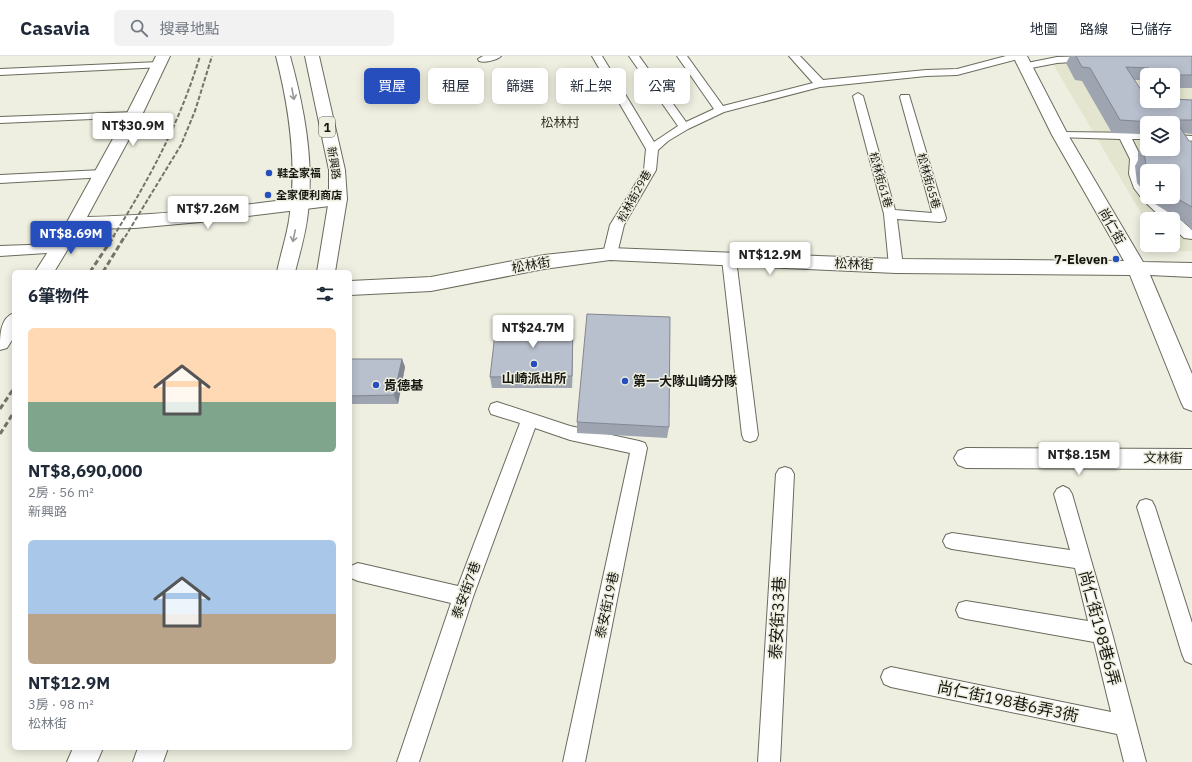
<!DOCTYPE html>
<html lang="zh-TW">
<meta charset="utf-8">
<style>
body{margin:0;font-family:"IBM Plex Sans","Noto Sans TC",sans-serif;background:#f2f2f3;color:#1f2937;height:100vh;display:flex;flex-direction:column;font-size:15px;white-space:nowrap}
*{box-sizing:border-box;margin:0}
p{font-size:13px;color:#747a83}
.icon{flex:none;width:22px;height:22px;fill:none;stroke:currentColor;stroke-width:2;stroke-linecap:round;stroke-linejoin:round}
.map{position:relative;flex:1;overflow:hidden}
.drawer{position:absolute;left:12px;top:214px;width:340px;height:480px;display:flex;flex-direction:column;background:#fff;border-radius:6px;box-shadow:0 2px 10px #0003}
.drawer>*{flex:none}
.top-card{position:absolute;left:364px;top:12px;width:380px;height:36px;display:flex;gap:8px}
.buttons{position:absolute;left:1140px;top:12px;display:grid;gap:8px}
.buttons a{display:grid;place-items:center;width:40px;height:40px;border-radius:6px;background:#fff;box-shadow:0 2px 10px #0003;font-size:20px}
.price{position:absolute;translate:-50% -34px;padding:0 9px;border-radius:4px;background:#fff;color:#222;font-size:13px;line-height:26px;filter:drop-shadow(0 1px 2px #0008)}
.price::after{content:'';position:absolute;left:50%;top:24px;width:12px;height:9px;margin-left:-6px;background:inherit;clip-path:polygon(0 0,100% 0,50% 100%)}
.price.current{background:#264ebd;color:#fff}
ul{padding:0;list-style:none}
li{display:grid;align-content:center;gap:8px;height:212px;padding:0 16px}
li span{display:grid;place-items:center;height:124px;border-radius:6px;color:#555}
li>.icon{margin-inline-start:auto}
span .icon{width:72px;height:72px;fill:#fffc;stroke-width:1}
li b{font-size:17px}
h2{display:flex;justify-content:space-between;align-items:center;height:48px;padding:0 16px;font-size:17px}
.pill{padding:0 14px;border-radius:6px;background:#fff;box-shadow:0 2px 10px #0003;font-size:14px;line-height:36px}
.pill.current{background:#264ebd;color:#fff}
header{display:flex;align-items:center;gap:24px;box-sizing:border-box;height:56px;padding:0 20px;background:#fff;border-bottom:1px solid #e0e1e3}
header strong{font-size:19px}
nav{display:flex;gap:22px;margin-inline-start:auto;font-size:14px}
.search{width:280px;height:36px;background:#f2f2f3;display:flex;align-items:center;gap:10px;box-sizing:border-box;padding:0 14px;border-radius:6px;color:#747a83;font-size:15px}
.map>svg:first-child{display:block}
.built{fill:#e4e5ce;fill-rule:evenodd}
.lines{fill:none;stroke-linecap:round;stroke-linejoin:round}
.lane-casing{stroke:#6a6b5d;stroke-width:2}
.street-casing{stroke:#6a6b5d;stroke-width:2}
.primary-casing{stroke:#6a6b5d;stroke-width:2}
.lane{fill:#fff;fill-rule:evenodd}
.street{fill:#fff;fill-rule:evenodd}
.primary{fill:#fff;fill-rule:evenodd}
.rail-far1{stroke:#73746a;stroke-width:2;stroke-dasharray:4.5 2;stroke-linecap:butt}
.rail{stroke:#73746a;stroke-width:3;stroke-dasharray:5.5 3;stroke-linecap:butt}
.wall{fill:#9ea4b0;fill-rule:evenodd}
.shaded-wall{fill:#818690}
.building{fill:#b8bfcd;stroke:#818690}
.oneway{stroke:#979794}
.poi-dot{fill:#264ebd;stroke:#eeefe0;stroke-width:1.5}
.labels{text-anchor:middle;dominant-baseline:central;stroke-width:3;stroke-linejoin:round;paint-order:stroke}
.far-street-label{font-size:11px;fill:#171712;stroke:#eeefe0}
.far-poi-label{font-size:11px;font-weight:bold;fill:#171712;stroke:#eeefe0;text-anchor:start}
.shield{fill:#eeefe0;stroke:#585850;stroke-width:1}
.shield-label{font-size:12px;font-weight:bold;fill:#171712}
.far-quarter-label{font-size:13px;fill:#333428;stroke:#eeefe0}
.street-label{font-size:13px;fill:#171712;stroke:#eeefe0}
.poi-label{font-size:13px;font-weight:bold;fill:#171712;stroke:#eeefe0;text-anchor:start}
.near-street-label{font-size:16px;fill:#171712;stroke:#eeefe0}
</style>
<header>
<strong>Casavia</strong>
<div class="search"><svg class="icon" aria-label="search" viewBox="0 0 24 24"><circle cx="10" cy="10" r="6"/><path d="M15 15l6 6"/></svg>搜尋地點</div>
<nav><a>地圖</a><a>路線</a><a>已儲存</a></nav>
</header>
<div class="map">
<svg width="1192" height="706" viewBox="0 0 1192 706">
<rect width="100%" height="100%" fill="#eeefe0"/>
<path class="built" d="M1070,0H1192V195H1178L1164,189H1173V163H1147V167L1053,8L1060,1ZM1147,19H1173V45H1147ZM1147,67H1173V93H1147ZM1147,115H1173V141H1147Z"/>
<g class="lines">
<defs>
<path id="lane" d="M483,0H501C497,4 485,7 479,5L478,3Z
M592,0H602L654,86L678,70L629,0H639L686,66L714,53L677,0H687L723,50L813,27L789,0H800L823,24L926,14L957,13L1006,0H1023L1022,2L957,19L926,20L820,31L724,56L688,73L668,85L658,94L656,114L624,169L617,198L615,201L610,203L605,201L603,198L610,169L644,114L646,93Z
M1093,0L1094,2L1093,4L1089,5L1057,7L1026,13L1021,10L1022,8L1057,1Z
M159,6L163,7L164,9L163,11L0,19V13Z
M858,37L863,40L895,154L932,157L900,41L901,39H909L946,162L945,165L940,166L897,163L903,210L901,213L896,215L891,213L889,210L884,158L853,40Z
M134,56L138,57L140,59L138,61L0,67V61Z
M1060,76L1147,77V83H1132L1142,103L1141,118L1147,133V141H1155L1192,174V183L1184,182L1173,172V163H1163L1143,144L1134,132L1129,118L1130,103L1120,83L1056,81L1054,79L1056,77Z
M1173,79L1192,80V86L1173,85Z
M102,114L106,115L108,118L106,121L0,127V119Z
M57,188L62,190L64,193L62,196L0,200V190Z
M729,198L734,200L736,203L758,379L756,384L750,386L744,384L742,379L722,203L724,200Z
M497,346L570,370L639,385L645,387L647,392L585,706H563L630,397L570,384L535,372L473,541L419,706H397L451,547L358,525L351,522L350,519L351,510L358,507L458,530L520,367L491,358L489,353L491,348Z
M785,411L791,413L794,418L780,706H758L776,418L779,413Z
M1063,430L1069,433L1072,438L1112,577L1146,706H1124L1117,678L891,631L884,628L881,621L884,614L891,611L1111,656L1094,586L966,563L959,561L956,554L959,547L966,545L1088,565L1075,512L952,493L946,491L943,485L946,479L952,477L1070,494L1054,438L1057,433Z
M1146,443L1152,445L1155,451L1192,567V608L1185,605L1182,598L1137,451L1140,445Z"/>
<path id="street" d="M156,0H170L142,59L87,161C171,159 255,148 338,137L344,139L347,143L344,147L338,149L200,166L135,172L80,173L54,216H35L67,166L126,59Z
M1013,0H1027L1068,79L1143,206L1192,207V221L1150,219L1192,318V355L1184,352L1181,346L1130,219L896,217L610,204L544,213L431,235L350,239V225L431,221L544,199L610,192L896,203L1124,205L1052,79Z
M14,257V281L7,292L0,294C0,279 0,262 14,257Z
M966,392L1192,393V413L966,412L958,409L954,402L958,395Z"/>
<path id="primary" d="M276,0H290C304,51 314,103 308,156C306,177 300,196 295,216H277C281,196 288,177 290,157C297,104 289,51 276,0Z
M305,0H319L345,114L347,143L335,216H317L329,143V114Z
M73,692H103L97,706H67Z
M138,692H168L163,706H133Z"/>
</defs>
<use href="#lane" class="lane-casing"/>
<use href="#street" class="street-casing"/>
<use href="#primary" class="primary-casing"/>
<use href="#lane" class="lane"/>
<use href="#street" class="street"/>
<use href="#primary" class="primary"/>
<path class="rail-far1" d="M113,181C150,122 180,66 200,0
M125,181L181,89L195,55L212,0"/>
<path class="rail" d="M90,216L114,180
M103,216L125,180
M0,353L14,332
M0,378L14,356"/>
</g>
<path class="wall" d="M1070,0H1192V32H1173V19H1147V32L1141,24H1134L1147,43L1192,44V78L1184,77L1189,85H1192V174H1191L1187,168L1155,148L1149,141H1173V115H1147V139L1137,127L1135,110L1138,104V97L1146,86L1141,78L1112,77L1082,25L1075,24L1066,7ZM1147,67H1173V93H1147Z
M559,261L560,272H573V284L572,332H492L490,321L514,269Z
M350,303H402L405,311L398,348H350Z
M577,366L669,371L667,382L577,377Z"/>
<path class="shaded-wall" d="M573,272V284L572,332V320Z
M402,303L405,311L398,348L394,339Z"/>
<path class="building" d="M1076,0H1192V19H1156L1149,12L1126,11L1147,43V45H1173V43L1192,44V64H1175L1189,85H1192V151L1173,140V115H1147V114L1144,97L1147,93H1173V67H1151V66L1120,64L1090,12L1082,11Z
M587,258L670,261L669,371L577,366Z
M515,261H559L558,272H573L572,320L490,321L496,269H514Z
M350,303H402L394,339L350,340Z"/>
<defs><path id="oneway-shaft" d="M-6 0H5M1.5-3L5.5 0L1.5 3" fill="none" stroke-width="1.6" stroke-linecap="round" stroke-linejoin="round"/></defs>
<g class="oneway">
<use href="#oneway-shaft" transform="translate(293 38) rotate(79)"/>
<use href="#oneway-shaft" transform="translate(294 180) rotate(102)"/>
</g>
<g class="poi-dot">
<circle cx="269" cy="117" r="4"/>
<circle cx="268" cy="139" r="4"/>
<circle cx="1116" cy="203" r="4"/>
<circle cx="534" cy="308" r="4"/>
<circle cx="625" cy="325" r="4"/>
<circle cx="376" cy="329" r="4"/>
</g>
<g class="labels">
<g class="far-street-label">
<text transform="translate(334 107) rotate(81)">新興路</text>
<text transform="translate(881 124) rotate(74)">松林街61巷</text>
<text transform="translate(929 125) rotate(74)">松林街65巷</text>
<text transform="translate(634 140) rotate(-61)">松林街29巷</text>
</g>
<g class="far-poi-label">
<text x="277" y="117">鞋全家福</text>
<text x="276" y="139">全家便利商店</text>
</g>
<rect class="shield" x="319" y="61" width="16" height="20" rx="3"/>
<g class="shield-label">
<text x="327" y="71">1</text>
</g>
<g class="far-quarter-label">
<text x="560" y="66">松林村</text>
</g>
<g class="street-label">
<text transform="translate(1112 170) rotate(60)">尚仁街</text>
<text transform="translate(854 208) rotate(2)">松林街</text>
<text transform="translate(531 209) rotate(-10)">松林街</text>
<text transform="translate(1163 402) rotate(1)">文林街</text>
<text transform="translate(466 534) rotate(-70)">泰安街7巷</text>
<text transform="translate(607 549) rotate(-78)">泰安街19巷</text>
</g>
<g class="poi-label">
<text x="1108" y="203" text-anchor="end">7-Eleven</text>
<text x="534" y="322" text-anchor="middle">山崎派出所</text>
<text x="633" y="325">第一大隊山崎分隊</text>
<text x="384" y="329">肯德基</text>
</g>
<g class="near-street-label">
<text transform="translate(777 562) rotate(-87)">泰安街33巷</text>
<text transform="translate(1100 572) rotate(75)">尚仁街198巷6弄</text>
<text transform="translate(1008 645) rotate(12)">尚仁街198巷6弄3衖</text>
</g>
</g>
</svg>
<div class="buttons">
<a><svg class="icon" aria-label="locate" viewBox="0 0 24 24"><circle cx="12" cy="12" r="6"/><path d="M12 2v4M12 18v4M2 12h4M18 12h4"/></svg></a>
<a><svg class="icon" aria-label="layers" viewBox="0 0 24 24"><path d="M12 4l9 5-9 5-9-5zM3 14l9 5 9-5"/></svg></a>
<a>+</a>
<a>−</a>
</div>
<b class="price" style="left:133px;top:91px">NT$30.9M</b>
<b class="price" style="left:208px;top:174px">NT$7.26M</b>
<b class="price current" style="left:71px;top:199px">NT$8.69M</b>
<b class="price" style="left:770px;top:220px">NT$12.9M</b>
<b class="price" style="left:533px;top:293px">NT$24.7M</b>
<b class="price" style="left:1079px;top:420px">NT$8.15M</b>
<div class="top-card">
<a class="pill current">買屋</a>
<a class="pill">租屋</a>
<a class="pill">篩選</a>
<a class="pill">新上架</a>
<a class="pill">公寓</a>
</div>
<section class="drawer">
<h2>6筆物件<svg class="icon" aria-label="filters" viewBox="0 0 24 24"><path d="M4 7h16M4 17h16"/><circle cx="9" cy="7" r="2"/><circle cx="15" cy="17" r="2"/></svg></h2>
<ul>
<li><span style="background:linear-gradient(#ffd9b3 60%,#7fa58c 0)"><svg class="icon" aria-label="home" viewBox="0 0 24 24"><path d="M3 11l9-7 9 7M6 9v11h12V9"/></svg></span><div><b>NT$8,690,000</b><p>2房 · 56 m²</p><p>新興路</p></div></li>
<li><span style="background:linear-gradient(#a9c7e8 60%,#b9a48a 0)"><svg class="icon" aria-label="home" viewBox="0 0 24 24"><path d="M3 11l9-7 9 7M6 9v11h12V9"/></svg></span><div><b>NT$12.9M</b><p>3房 · 98 m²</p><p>松林街</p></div></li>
</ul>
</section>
</div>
